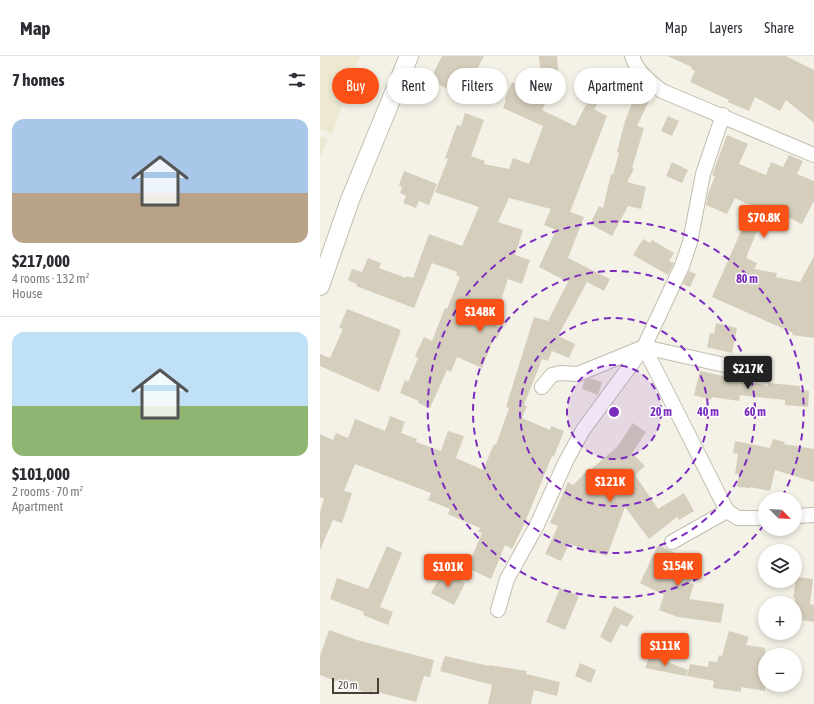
<!DOCTYPE html>
<meta charset="utf-8">
<style>
body{margin:0;font-family:"Asap Condensed",sans-serif;background:#f7f7f7;color:#2b2b33;height:100vh;display:flex;flex-direction:column;font-size:15px;white-space:nowrap}
*{box-sizing:border-box;margin:0}
p{font-size:13px;color:#7c7c81}
.icon{flex:none;width:22px;height:22px;fill:none;stroke:currentColor;stroke-width:2;stroke-linecap:round;stroke-linejoin:round}
.map{position:relative;flex:1;overflow:hidden}
.side{display:flex;flex-direction:column;background:#fff;width:320px}
.side>*{flex:none}
.guide{position:absolute;left:12px;top:12px;width:380px;height:36px;display:flex;gap:8px}
.needle{width:26px;rotate:114deg}
.controls{position:absolute;left:438px;top:436px;display:grid;gap:8px}
.controls a{display:grid;place-items:center;width:44px;height:44px;border-radius:50%;background:#fff;box-shadow:0 2px 6px #0003;font-size:20px}
.scale{position:absolute;left:12px;bottom:10px;width:47px;box-sizing:border-box;padding-left:4px;border:2px solid #474236;border-top:0;font-size:11px;line-height:14px;white-space:nowrap;color:#474236;-webkit-text-stroke:3px #fff;paint-order:stroke}
.price{position:absolute;translate:-50% -34px;padding:0 9px;border-radius:4px;background:#fc5116;color:#fff;font-size:13px;line-height:26px;filter:drop-shadow(0 1px 2px #0008)}
.price::after{content:'';position:absolute;left:50%;top:24px;width:12px;height:9px;margin-left:-6px;background:inherit;clip-path:polygon(0 0,100% 0,50% 100%)}
.price.current{background:#222;color:#fff}
ul{padding:0;list-style:none}
li{display:grid;align-content:center;gap:8px;height:212px;padding:0 12px}
li+li{border-top:1px solid #e1e1e2}
li span{display:grid;place-items:center;height:124px;border-radius:12px;color:#555}
li>.icon{margin-inline-start:auto}
span .icon{width:72px;height:72px;fill:#fffc;stroke-width:1}
li b{font-size:17px}
h2{display:flex;justify-content:space-between;align-items:center;height:48px;padding:0 12px;font-size:17px}
.chip{padding:0 14px;border-radius:18px;background:#fff;box-shadow:0 2px 6px #0003;font-size:14px;line-height:36px}
.chip.current{background:#fc5116;color:#fff}
header{display:flex;align-items:center;gap:24px;box-sizing:border-box;height:56px;padding:0 20px;background:#fff;border-bottom:1px solid #e1e1e2}
header strong{font-size:19px}
nav{display:flex;gap:22px;margin-inline-start:auto;font-size:14px}
main{display:flex;flex:1;min-height:0}
.map>svg:first-child{display:block}
.education{fill:#ede8d1}
.building{fill:#d5cebc}
.lines{fill:none;stroke-linecap:round;stroke-linejoin:round}
.minor-casing{stroke:#c2bdac;stroke-width:16}
.tertiary-casing{stroke:#c2bdac;stroke-width:20}
.minor{stroke:#fff;stroke-width:14}
.tertiary{stroke:#fff;stroke-width:18}
.ring{fill:none;stroke:#7b2cbf;stroke-width:2;stroke-dasharray:7 5}
.centre{fill:#7b2cbf;stroke:#fff;stroke-width:2}
.ring-label{font-size:12px;text-anchor:middle;font-weight:bold;fill:#7b2cbf;stroke:#fff;stroke-width:3;stroke-linejoin:round;paint-order:stroke}
</style>
<header>
<strong>Map</strong>
<nav><a>Map</a><a>Layers</a><a>Share</a></nav>
</header>
<main>
<section class="side">
<h2>7 homes<svg class="icon" aria-label="filters" viewBox="0 0 24 24"><path d="M4 7h16M4 17h16"/><circle cx="9" cy="7" r="2"/><circle cx="15" cy="17" r="2"/></svg></h2>
<ul>
<li><span style="background:linear-gradient(#a9c7e8 60%,#b9a48a 0)"><svg class="icon" aria-label="home" viewBox="0 0 24 24"><path d="M3 11l9-7 9 7M6 9v11h12V9"/></svg></span><div><b>$217,000</b><p>4 rooms · 132 m²</p><p>House</p></div></li>
<li><span style="background:linear-gradient(#bfe0f5 60%,#8fb573 0)"><svg class="icon" aria-label="home" viewBox="0 0 24 24"><path d="M3 11l9-7 9 7M6 9v11h12V9"/></svg></span><div><b>$101,000</b><p>2 rooms · 70 m²</p><p>Apartment</p></div></li>
</ul>
</section>
<div class="map">
<svg width="494" height="648" viewBox="0 0 494 648">
<rect width="100%" height="100%" fill="#f4f1e7"/>
<path class="education" d="M0,0H40L12,78L0,73Z
M0,80L8,83L0,103Z"/>
<path class="building" d="M122,0H164L143,41L110,24Z
M219,0H237L239,23L221,24Z
M347,0H466L494,14V67L466,44L460,55L435,41L429,55L408,46L409,44L370,26L375,15L371,13L372,11Z
M192,26L228,41L222,54L255,70L266,49L287,60L250,156L264,161L248,202L290,223L284,235L267,226L238,280L255,288L249,302L232,295L228,305L222,303L204,349L207,350L202,362L230,374L231,370L244,375L234,400H232L204,469L192,493L185,489L171,523L147,512L162,477L158,476L160,472L128,458L130,453L108,444L111,437L35,408L24,435L32,437L22,467L13,464L0,494V456L4,443L0,441V378L13,384L16,377L28,382L35,363L65,375L70,360L85,366L81,377L97,383L96,386L121,395L128,375L144,380L136,402L163,414L174,388L176,389L189,352L186,351L214,261L228,265L248,226L219,211L236,174L224,169L231,153L189,142L178,166L203,174L195,199L210,204L202,228L188,223L177,256L181,258L176,270L182,272L177,283L174,282L162,312L137,301L131,316L127,314L110,352L98,347L99,345L80,337L85,324L88,326L98,302L95,300L104,281L112,285L125,252L127,253L140,221L136,219L137,216L112,207L94,252L36,230L37,228L28,224L32,213L42,216L48,202L61,207L59,212L86,222L87,220L93,222L109,178L142,190L159,151L115,136L128,103L125,102L137,69L141,70L145,57L164,64L151,100L165,105L164,108L189,113L193,102L209,108L223,70L183,52L186,44L185,43Z
M317,35L331,41L317,70L324,72L312,112L314,113L307,126L326,131L321,153L308,150L292,180L270,168L279,150L283,152L291,118L293,119L299,97L297,96L305,65Z
M270,36L281,42L274,53L263,46Z
M348,60L359,65L352,80L341,75Z
M407,79L428,88L419,108L446,119L451,106L463,111L469,99L483,105L477,118L494,125V145L482,168L460,157L452,175L439,170L426,202L437,207L434,213L457,217L456,221L480,226L494,200V282L472,279L473,277L392,241L432,150L415,142L407,158L386,149L388,138L395,120L392,119Z
M352,106L368,114L362,127L346,120Z
M84,115L117,128L109,149L99,145L96,152L83,147L86,140L80,137L82,131L79,129Z
M323,183L330,187L332,184L354,197L349,205L354,207L348,219L313,199Z
M369,215L376,218L370,231L363,228Z
M27,253L81,274L59,336L0,310V298L10,302L23,273L19,272Z
M396,267L417,272L412,297L387,291L390,277L394,278Z
M380,315L448,330V327L480,330V334L489,335L488,351L465,349V344L420,339L419,345L392,341L391,344L374,339Z
M270,322L282,326L278,339L262,333L264,325Z
M313,367L326,376L312,397L325,410L315,419L338,453L364,437L374,455L359,464L357,461L329,483L305,451L287,500L249,488L241,505L225,498L238,470L230,467L248,426L253,429L268,414L269,415L297,391Z
M453,383L465,386L464,388L494,393V426L455,414L450,435L430,431V432L417,431L419,418H415L418,398L413,397L415,385L450,392Z
M338,489L377,507L370,527L374,528L369,543L404,548L401,567L358,561L339,554L344,539L320,527Z
M67,490L82,497L60,551L73,556L68,569L43,559L44,556L10,543L17,522L48,533Z
M123,515L145,527L134,549L111,537Z
M476,521L493,523L490,548L494,549V566L475,563V542H473Z
M240,532L259,540L245,574L226,566Z
M294,550L314,560L307,571L301,568L291,587L280,581Z
M9,574L37,584L114,604L110,621L104,620L96,646L53,635L52,639L0,619V600Z
M409,575L429,581L426,589L445,592V635L421,631V636L393,632L394,625L367,620L370,608L388,611L389,605L397,606L399,599L402,600Z
M330,599L368,614L366,620L325,612Z
M125,600L169,610V609L207,615L206,618L240,626L237,640L214,634L211,648H168L172,629L120,615Z
M260,607L276,614L271,627L255,620Z"/>
<g class="lines">
<defs>
<path id="minor" d="M312,0C317,16 329,25 342,35L494,99
M324,291L407,455L418,462H445
M222,331L232,319L240,317L258,318L324,291L409,310
M475,460L494,459
M352,486L407,455
M178,554L187,523L217,469L246,405L263,374L324,291L362,210L370,186L383,118L403,59"/>
<path id="tertiary" d="M0,230L30,144L89,0"/>
</defs>
<use href="#minor" class="minor-casing"/>
<use href="#tertiary" class="tertiary-casing"/>
<use href="#minor" class="minor"/>
<use href="#tertiary" class="tertiary"/>
</g>
<circle cx="294" cy="356" r="47" fill="#7b2cbf" fill-opacity=".12"/>
<g class="ring">
<circle cx="294" cy="356" r="47"/>
<circle cx="294" cy="356" r="94"/>
<circle cx="294" cy="356" r="141"/>
<path d="M444 469A188 188 0 1 1 461 443"/>
</g>
<circle cx="294" cy="356" r="6" class="centre"/>
<g class="ring-label">
<text x="427" y="227">80 m</text>
<text x="341" y="360">20 m</text>
<text x="388" y="360">40 m</text>
<text x="435" y="360">60 m</text>
</g>
</svg>
<div class="controls">
<a><svg class="needle" viewBox="-14 -14 28 28"><path d="M0-13l5 13h-10z" fill="#e53935"/><path d="M0 13l5-13h-10z" fill="#7c7c81"/></svg></a>
<a><svg class="icon" aria-label="layers" viewBox="0 0 24 24"><path d="M12 4l9 5-9 5-9-5zM3 14l9 5 9-5"/></svg></a>
<a>+</a>
<a>−</a>
</div>
<div class="scale">20 m</div>
<b class="price" style="left:444px;top:183px">$70.8K</b>
<b class="price" style="left:160px;top:277px">$148K</b>
<b class="price current" style="left:428px;top:334px">$217K</b>
<b class="price" style="left:290px;top:447px">$121K</b>
<b class="price" style="left:358px;top:531px">$154K</b>
<b class="price" style="left:128px;top:532px">$101K</b>
<b class="price" style="left:345px;top:611px">$111K</b>
<div class="guide">
<a class="chip current">Buy</a>
<a class="chip">Rent</a>
<a class="chip">Filters</a>
<a class="chip">New</a>
<a class="chip">Apartment</a>
</div>
</div>
</main>
